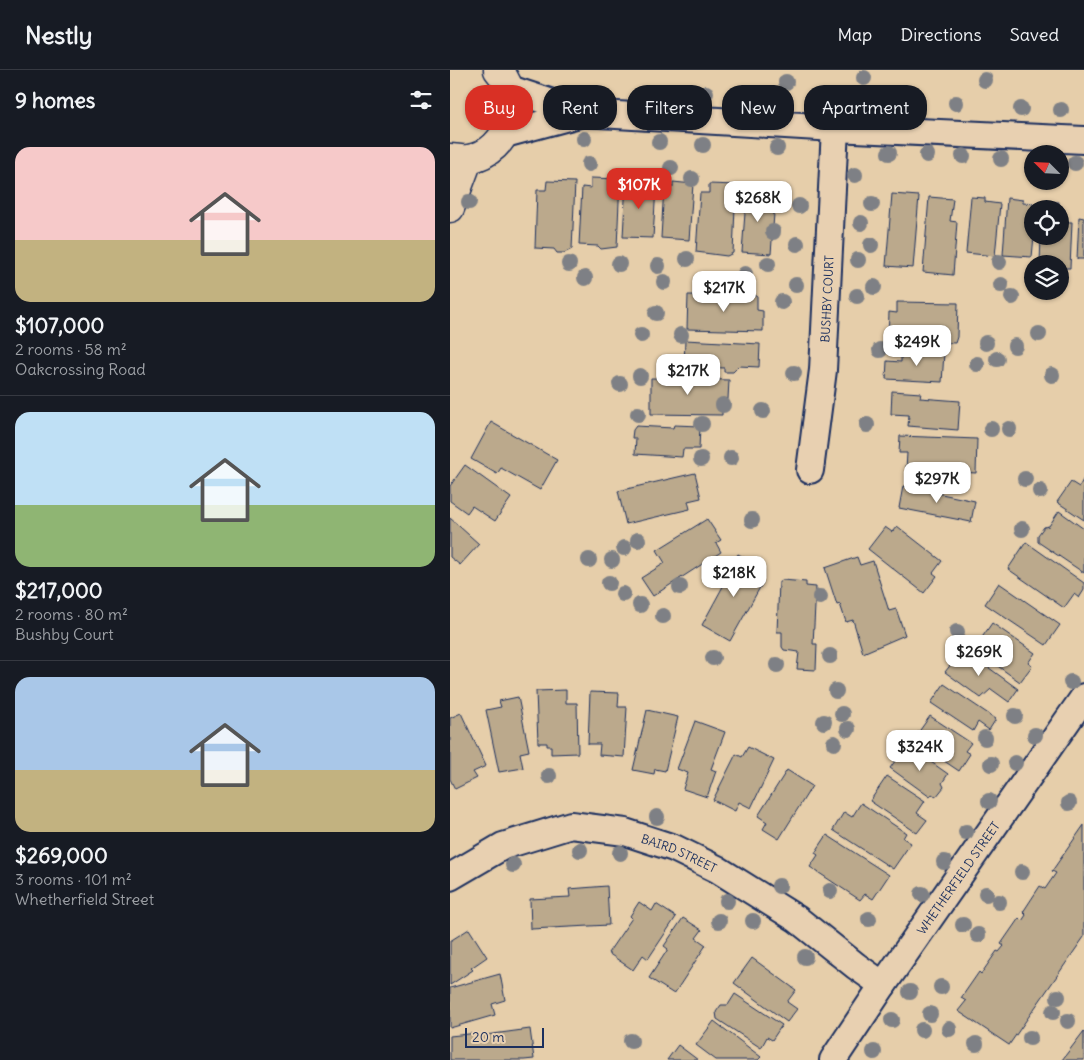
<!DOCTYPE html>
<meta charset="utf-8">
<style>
body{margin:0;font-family:Delius,sans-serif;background:#20242c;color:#f1f3f6;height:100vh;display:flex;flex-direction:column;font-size:19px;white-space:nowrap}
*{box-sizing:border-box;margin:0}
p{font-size:16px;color:#9ea1a6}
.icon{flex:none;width:28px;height:28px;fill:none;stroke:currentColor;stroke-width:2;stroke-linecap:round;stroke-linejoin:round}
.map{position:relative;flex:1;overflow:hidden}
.drawer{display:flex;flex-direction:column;background:#171b24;width:450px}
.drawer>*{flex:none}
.banner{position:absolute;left:15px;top:15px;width:475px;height:45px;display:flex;gap:10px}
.needle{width:32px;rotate:294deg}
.tools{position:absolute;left:574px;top:75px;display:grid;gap:10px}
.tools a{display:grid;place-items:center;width:45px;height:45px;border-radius:50%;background:#171b24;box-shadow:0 1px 4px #0004;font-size:25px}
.scale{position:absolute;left:15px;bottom:12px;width:79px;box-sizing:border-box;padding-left:5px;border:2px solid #1b2f5e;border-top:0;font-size:14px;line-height:18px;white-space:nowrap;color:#1b2f5e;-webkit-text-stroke:4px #e8d0b1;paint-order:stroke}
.price{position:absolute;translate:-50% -42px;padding:0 11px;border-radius:10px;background:#fff;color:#222;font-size:16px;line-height:32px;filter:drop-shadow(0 1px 2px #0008)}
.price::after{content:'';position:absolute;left:50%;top:30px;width:15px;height:11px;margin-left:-8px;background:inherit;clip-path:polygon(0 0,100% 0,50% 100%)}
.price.selected{background:#d93025;color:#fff}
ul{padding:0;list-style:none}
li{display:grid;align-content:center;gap:10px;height:265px;padding:0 15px}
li+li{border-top:1px solid #363941}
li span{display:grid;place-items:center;height:155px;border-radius:15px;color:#555}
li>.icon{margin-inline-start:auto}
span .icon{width:90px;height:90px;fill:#fffc;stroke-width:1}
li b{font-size:21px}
h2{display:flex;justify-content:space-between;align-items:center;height:60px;padding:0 15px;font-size:21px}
.tag{padding:0 18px;border-radius:20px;background:#171b24;box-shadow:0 1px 4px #0004;font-size:18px;line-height:45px}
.tag.selected{background:#d93025;color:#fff}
header{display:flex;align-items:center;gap:30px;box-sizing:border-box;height:70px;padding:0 25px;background:#171b24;border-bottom:1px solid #363941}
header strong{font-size:24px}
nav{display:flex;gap:28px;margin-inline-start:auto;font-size:18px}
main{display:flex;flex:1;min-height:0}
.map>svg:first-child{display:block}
.building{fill:#bba98c;stroke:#1b2f5e}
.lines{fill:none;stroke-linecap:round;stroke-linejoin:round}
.street-casing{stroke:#1b2f5e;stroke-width:30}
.secondary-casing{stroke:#1b2f5e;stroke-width:31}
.street{stroke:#e8d0b1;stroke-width:26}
.secondary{stroke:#e8d0b1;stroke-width:28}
.tree{fill:#7e8085}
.labels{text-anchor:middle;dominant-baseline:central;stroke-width:4.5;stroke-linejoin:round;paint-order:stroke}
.street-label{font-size:12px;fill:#1b2f5e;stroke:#e8d0b1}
</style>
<header>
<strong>Nestly</strong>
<nav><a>Map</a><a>Directions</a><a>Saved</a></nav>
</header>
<main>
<section class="drawer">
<h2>9 homes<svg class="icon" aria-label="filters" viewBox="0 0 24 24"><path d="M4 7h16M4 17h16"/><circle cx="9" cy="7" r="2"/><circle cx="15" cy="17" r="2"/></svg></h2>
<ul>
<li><span style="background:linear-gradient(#f6c9c9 60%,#c2b280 0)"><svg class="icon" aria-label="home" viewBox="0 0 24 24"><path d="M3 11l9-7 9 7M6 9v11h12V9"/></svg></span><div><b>$107,000</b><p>2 rooms · 58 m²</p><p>Oakcrossing Road</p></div></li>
<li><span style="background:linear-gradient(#bfe0f5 60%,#8fb573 0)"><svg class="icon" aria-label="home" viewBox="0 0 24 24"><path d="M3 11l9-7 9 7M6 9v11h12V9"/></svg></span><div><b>$217,000</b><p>2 rooms · 80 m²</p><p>Bushby Court</p></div></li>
<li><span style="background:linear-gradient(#a9c7e8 60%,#c2b280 0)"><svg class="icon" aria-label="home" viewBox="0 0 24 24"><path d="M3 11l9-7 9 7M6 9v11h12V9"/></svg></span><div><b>$269,000</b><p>3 rooms · 101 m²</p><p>Whetherfield Street</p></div></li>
</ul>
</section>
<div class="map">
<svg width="634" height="990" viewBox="0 0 634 990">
<rect width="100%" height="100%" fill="#e6ceaa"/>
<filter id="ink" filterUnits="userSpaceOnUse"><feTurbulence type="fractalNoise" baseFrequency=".02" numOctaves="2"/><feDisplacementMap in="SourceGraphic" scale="10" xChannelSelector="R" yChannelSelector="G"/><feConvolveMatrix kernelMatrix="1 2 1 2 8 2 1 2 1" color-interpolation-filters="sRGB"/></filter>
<g filter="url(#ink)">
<path class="building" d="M141,108L170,109L167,177L151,179L148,176L129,175L132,117L141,118Z
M97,111L125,112L122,179L114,183H107L104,179L85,178L87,120H96Z
M176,111H193V116H206L203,168L173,167Z
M223,112L243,114L239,170L211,168L214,116L223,117Z
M259,114L286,115L283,183L277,186L246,182L250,123H259Z
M297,117L311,118L310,129L325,130L321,184L292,182Z
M442,124L469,126L463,198L436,196Z
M479,127L503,129L500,151L507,152L503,205L473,202Z
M521,127L535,128V132L550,134L545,186L516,183Z
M557,128L573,130V133L586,134V139H582V166H584L582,187L553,185Z
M593,131L609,132L608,139H593Z
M629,147L634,148V189H627Z
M610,152H622L620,198H610V194H590L591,166H610Z
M238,225L307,226V240L313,241V261L237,259Z
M447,232L508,233L507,267L505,273L438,270L439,242L447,243Z
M235,270L310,274L309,297L289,296L283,302H274V298L234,296Z
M451,281L494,283L492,312L436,309L437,291L451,292Z
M201,308L279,310L278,329H272V345L201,344Z
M442,321L471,323L470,328L510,331L508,360L458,356L459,345L441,344Z
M41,352L107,390L90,420L51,398L47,404L21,389Z
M224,355L250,356L249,379H233L232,387L185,384L186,368H182L183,360L186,356L223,358Z
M450,366L527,369L526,403L456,399L457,383H449Z
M15,395L61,428L45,451L22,436L17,443L0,431V416Z
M245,403L251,428L238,431L240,439L176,454L168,421Z
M634,408V450L607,432L621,412L629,417Z
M453,416L525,431L521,452L449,438Z
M609,441L634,459V503L588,472V465L594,457L599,456Z
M0,448L29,474L10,495L0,487Z
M257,449L271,470L266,473L271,482L203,526L191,508L215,493L207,480Z
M447,456L492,491L483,503L487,506L474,523L418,479L435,457L442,462Z
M576,472L634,513V520L629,528L624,524L614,538L558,499Z
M288,484L311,497L305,508L313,512L280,571L252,555L277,509L276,506Z
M407,487L410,495L423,491L439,541L446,539L455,565L413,583L403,550L396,552L390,534L387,535L375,498Z
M332,510L356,512V516L366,517L363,574H367L366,600L347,599L349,582L334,580L332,577V562H327L329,512Z
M549,513L610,555L596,575L535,534Z
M542,553L585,583L578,593L582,596L570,612L524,579Z
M513,579L568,619L559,632L541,619L531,628L495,602Z
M494,614L546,649L539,660L528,652L523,661L481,633Z
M116,620V633H127L128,683L101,684V676H97V673H88L86,621Z
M140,622L169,623L168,637H177L174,687L149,685L150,674H138Z
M68,627L79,681L70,683L73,698L49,702L36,640L51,637L49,631Z
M197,640L228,647L215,701L205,699L204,704L183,700Z
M11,643L36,696L23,702L27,708L5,719L0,709V648Z
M480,646L521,673L515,681L520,684L509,701L463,670Z
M245,651L275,662L261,699L266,701L257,727L233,719L238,703L227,699Z
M457,675L498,704L492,713L494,717L486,727L482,724L480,727L440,698Z
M298,677L324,690L301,738L289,732L285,741L263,730L286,684L292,687Z
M337,700L362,716L329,769L313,759L317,752L308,746Z
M437,706L475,731L467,743L477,750L467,763L420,731Z
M411,733L456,763L453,768L461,773L443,799L383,760L394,742L402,747Z
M634,755V867L559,975L508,941L516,931L511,928L529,902L531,904L547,881L549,882L554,876L551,874L569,848L572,851L576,845L573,842L590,816L595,819L606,803L602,801Z
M377,765L439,805L423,829L415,824L410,830L360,797L368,785L365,783Z
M157,816L159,855L81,859L80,829L120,827L119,819Z
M189,832L202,841L206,834L226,847L198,889L193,885L183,900L158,883L182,848L180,846Z
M233,848L252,860L246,868L256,875L224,924L199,908L218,879L214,876Z
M19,859L37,887L21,898L23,900L0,915V871Z
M302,888L346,920L337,932L347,939L337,952L284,913Z
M50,904L55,930L42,934L45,945L0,958V918Z
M285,924L332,955L322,970L317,967L311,978L267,949L266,942L271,935H278Z
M264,951L311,987L308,990H266L246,975Z
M80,959L84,989L74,990H0V966L28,963V966Z
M634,961V990H612Z
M228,975L248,990H217Z"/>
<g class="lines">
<defs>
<g id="street">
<path d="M60,19L133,43L385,58L634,70"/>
<path d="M55,64L133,43"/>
<path id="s1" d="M360,400L373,300L385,58"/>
<path id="s2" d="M0,807L53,776L121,755L175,762L224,778L267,799L347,849L406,896L433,915"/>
<path id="s3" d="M383,990L433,915L634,627"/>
</g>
<path id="secondary" d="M0,88C6,88 14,90 19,89C60,81 75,30 48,0
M0,138L18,90"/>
</defs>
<use href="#street" class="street-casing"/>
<use href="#secondary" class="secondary-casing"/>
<use href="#street" class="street"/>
<use href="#secondary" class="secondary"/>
</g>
<g class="tree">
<circle cx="414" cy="8" r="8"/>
<circle cx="535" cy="10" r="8"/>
<circle cx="336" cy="12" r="8"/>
<circle cx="256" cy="23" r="8"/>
<circle cx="506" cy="33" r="8"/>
<circle cx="461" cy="34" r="8"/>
<circle cx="571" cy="39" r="8"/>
<circle cx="611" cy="40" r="8"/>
<circle cx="134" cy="69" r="8"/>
<circle cx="209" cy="72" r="8"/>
<circle cx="253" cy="75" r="8"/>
<circle cx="327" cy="78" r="8"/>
<circle cx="439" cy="83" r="8"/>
<circle cx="477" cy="85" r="8"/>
<circle cx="513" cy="86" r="8"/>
<circle cx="551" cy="89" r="8"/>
<circle cx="625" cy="93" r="8"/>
<circle cx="139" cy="94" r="8"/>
<circle cx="221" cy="98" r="8"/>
<circle cx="405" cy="105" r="8"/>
<circle cx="242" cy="109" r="8"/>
<circle cx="322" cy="126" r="8"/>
<circle cx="19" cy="132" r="8"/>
<circle cx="422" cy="134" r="8"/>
<circle cx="349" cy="136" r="8"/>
<circle cx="411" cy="153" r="8"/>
<circle cx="323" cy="162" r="8"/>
<circle cx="347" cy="174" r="8"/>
<circle cx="421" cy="175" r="8"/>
<circle cx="237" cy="189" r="8"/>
<circle cx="408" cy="190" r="8"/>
<circle cx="549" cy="192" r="8"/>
<circle cx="119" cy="194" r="8"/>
<circle cx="169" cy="194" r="8"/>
<circle cx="318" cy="194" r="8"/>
<circle cx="208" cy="196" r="8"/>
<circle cx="295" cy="204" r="8"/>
<circle cx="135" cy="208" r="8"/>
<circle cx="214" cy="212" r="8"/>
<circle cx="346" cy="215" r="8"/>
<circle cx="551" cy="215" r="8"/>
<circle cx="279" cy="217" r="8"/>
<circle cx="424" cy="217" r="8"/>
<circle cx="407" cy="226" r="8"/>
<circle cx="562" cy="227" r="8"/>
<circle cx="332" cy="232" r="8"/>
<circle cx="206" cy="243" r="8"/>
<circle cx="589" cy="264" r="8"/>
<circle cx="191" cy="265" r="8"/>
<circle cx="231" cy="265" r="8"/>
<circle cx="536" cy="273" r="8"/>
<circle cx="565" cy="276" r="8"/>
<circle cx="430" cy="280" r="8"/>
<circle cx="547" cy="289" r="8"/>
<circle cx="527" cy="294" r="8"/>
<circle cx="344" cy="303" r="8"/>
<circle cx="602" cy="305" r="8"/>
<circle cx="190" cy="306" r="8"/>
<circle cx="170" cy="314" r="8"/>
<circle cx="273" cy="335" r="8"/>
<circle cx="313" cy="341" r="8"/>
<circle cx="188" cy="344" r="8"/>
<circle cx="252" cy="354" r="8"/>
<circle cx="417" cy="355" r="8"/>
<circle cx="541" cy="359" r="8"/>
<circle cx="559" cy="359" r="8"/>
<circle cx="281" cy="388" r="8"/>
<circle cx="251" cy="389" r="8"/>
<circle cx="575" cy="409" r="8"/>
<circle cx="590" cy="421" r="8"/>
<circle cx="302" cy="450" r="8"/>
<circle cx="572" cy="459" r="8"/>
<circle cx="188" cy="470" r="8"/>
<circle cx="174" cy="478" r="8"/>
<circle cx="139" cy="490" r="8"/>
<circle cx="162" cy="490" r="8"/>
<circle cx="159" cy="513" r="8"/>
<circle cx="230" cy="517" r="8"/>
<circle cx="173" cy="524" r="8"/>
<circle cx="370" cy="527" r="8"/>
<circle cx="190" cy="535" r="8"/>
<circle cx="213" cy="546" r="8"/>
<circle cx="507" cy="562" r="8"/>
<circle cx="380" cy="586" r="8"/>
<circle cx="263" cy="588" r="8"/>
<circle cx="327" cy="595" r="8"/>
<circle cx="621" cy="612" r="8"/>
<circle cx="386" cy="621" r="8"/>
<circle cx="392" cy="644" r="8"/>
<circle cx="565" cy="646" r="8"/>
<circle cx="374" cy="652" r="8"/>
<circle cx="398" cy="659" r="8"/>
<circle cx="585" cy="665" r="8"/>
<circle cx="535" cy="668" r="8"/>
<circle cx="384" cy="673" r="8"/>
<circle cx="565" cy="693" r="8"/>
<circle cx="541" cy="694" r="8"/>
<circle cx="99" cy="706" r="8"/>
<circle cx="539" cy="731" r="8"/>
<circle cx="619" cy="733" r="8"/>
<circle cx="207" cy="747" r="8"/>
<circle cx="516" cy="762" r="8"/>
<circle cx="130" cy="780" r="8"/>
<circle cx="170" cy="783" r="8"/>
<circle cx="494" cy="792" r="8"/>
<circle cx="63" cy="795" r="8"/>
<circle cx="572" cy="802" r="8"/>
<circle cx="329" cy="816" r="8"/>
<circle cx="380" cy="821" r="8"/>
<circle cx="472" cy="824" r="8"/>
<circle cx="536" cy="824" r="8"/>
<circle cx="277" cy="831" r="8"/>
<circle cx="549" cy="832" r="8"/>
<circle cx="419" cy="849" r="8"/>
<circle cx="269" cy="851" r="8"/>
<circle cx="303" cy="851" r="8"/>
<circle cx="513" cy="855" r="8"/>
<circle cx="528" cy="865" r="8"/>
<circle cx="355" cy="887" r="8"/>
<circle cx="491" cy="917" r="8"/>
<circle cx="460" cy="922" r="8"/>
<circle cx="608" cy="927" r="8"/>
<circle cx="603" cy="942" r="8"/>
<circle cx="480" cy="944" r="8"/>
<circle cx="442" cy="950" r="8"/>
<circle cx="618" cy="951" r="8"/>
<circle cx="499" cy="959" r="8"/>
<circle cx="472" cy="960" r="8"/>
<circle cx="580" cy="968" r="8"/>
<circle cx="181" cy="971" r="8"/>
<circle cx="526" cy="974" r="8"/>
<circle cx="424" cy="982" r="8"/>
</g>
</g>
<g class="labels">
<g class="street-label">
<text stroke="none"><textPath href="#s1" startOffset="172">BUSHBY COURT</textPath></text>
<text stroke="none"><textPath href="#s2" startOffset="245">BAIRD STREET</textPath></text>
<text stroke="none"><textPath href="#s3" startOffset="221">WHETHERFIELD STREET</textPath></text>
</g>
</g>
</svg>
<div class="tools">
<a><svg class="needle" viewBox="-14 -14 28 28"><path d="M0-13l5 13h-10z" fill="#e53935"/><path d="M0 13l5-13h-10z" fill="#9ea1a6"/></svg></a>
<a><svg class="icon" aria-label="locate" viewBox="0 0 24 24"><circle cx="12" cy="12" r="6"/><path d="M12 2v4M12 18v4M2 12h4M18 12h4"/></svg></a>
<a><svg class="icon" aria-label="layers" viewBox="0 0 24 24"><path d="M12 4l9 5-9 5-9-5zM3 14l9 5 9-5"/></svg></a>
</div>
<div class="scale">20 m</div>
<b class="price selected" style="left:189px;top:140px">$107K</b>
<b class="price" style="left:308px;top:153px">$268K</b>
<b class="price" style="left:274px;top:243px">$217K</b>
<b class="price" style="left:467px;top:297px">$249K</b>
<b class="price" style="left:238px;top:326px">$217K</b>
<b class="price" style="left:487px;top:434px">$297K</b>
<b class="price" style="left:284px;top:528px">$218K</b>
<b class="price" style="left:529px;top:607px">$269K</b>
<b class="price" style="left:470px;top:702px">$324K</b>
<div class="banner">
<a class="tag selected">Buy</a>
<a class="tag">Rent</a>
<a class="tag">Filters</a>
<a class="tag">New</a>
<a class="tag">Apartment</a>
</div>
</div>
</main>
